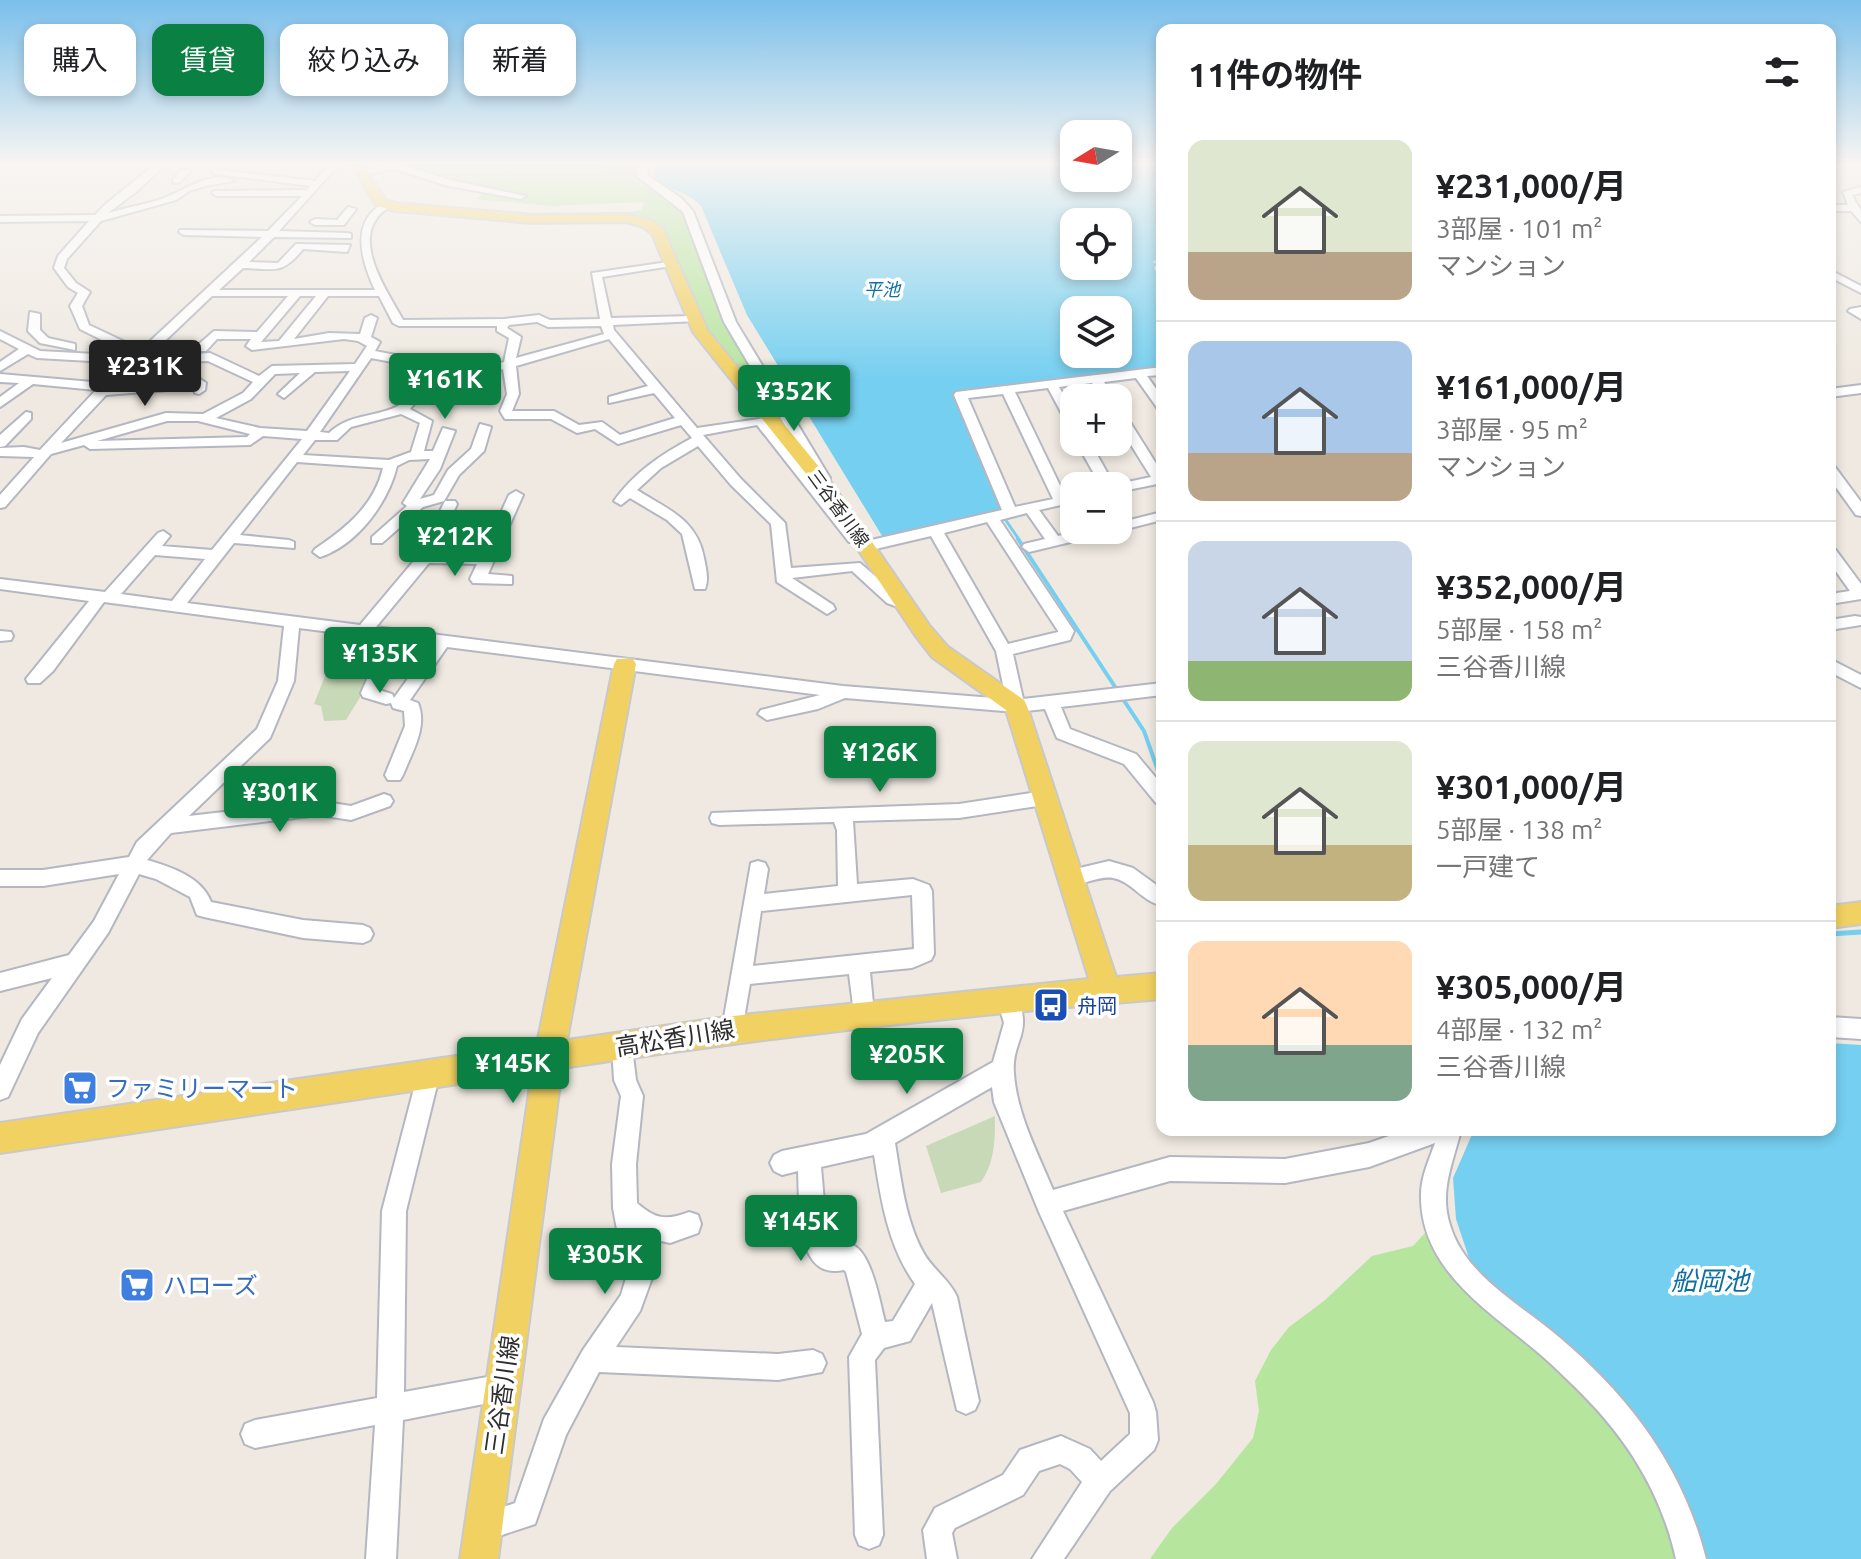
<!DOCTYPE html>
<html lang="ja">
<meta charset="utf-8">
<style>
body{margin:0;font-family:Ubuntu,"Noto Sans JP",sans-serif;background:#f2f2f2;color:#202124;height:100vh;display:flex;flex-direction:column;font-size:30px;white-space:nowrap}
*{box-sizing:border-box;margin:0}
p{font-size:26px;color:#757577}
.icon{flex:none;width:44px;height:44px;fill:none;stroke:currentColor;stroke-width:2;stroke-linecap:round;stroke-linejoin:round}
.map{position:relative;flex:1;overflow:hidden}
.side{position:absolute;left:1156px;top:24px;width:680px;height:1112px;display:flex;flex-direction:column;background:#fff;border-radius:16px;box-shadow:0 4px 12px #0003}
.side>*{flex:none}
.guide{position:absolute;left:24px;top:24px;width:760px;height:72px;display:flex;gap:16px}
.needle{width:52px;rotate:259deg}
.controls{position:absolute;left:1060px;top:120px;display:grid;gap:16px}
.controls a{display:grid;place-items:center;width:72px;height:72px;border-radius:16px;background:#fff;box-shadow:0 4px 12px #0003;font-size:40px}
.price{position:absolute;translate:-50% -68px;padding:0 18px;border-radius:8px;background:#0b8043;color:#fff;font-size:26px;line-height:52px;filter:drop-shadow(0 2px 4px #0008)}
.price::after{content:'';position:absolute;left:50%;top:48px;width:24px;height:18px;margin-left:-12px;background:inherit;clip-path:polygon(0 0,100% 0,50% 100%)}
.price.selected{background:#222;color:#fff}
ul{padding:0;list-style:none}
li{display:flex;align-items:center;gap:24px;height:200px;padding:0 32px}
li+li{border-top:2px solid #e0e0e0}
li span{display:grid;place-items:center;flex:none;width:224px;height:160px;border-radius:16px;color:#555}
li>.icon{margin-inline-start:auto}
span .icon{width:96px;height:96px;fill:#fffc;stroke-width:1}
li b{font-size:34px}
h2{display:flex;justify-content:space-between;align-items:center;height:96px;padding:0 32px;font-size:34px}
.pill{padding:0 28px;border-radius:16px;background:#fff;box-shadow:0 4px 12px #0003;font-size:28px;line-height:72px}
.pill.selected{background:#0b8043;color:#fff}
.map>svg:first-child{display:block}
.green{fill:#b6e59e}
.cemetery{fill:#c8d9b8}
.water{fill:#75cff0;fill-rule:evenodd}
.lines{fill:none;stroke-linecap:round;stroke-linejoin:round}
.stream-far2{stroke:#75cff0;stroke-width:3}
.stream-far1{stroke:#75cff0;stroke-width:4}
.stream{stroke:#75cff0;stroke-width:5}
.minor-casing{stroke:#b4b7c1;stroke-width:4}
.major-casing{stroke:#c9c9c9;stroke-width:4}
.minor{fill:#fff;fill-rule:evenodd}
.major{fill:#f2d163;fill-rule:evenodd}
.labels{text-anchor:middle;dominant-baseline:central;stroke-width:7;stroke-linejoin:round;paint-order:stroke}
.far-water-label{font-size:18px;font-style:italic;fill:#0d6fa3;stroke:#fff}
.far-street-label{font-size:18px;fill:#2e2e2e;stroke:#fff}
.transit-label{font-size:20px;fill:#164399;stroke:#fff;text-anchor:start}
.near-street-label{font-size:24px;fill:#2e2e2e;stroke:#fff}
.near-shop-label{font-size:24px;fill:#366cbe;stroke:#fff;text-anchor:start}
.near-water-label{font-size:26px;font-style:italic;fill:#0d6fa3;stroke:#fff}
</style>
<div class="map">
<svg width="1861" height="1559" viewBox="0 0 1861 1559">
<rect width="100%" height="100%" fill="#efe9e1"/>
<path class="green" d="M400,162H606L601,176L653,187L679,200L722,308L804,451L708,336L660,226L645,218L617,214L641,210L645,202L552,206L476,199L488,189L417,177Z
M1426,1232L1438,1239L1602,1384L1700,1559H1150L1172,1528L1216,1484L1253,1438L1259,1411L1255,1381L1271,1350L1289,1327L1324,1301L1372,1256L1413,1246Z"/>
<path class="cemetery" d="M606,162H646L640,172L653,187L618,182L600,176Z
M356,636L386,640L375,664L368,672L367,686L346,720L324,721L321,706L314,704L330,663Z
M995,1116C995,1140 995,1162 981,1182L941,1193L926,1146Z"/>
<path class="water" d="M661,162H1074V178H1118V162H1162V258L1152,262L1158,264L1154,267L1162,287V370L956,392L1004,512L884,539L747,315L701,206C686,190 670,192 654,178L655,169ZM1074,222H1118V266H1074ZM1074,310H1118V354H1074Z
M1830,1043L1861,1045V1559H1700L1659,1454L1472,1267L1456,1219L1453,1178L1474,1130H1830Z"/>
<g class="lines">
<path class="stream-far2" d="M1005,519L1020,541"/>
<path class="stream-far1" d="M1018,539L1144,731L1162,782"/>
<path class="stream" d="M1830,934L1861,932"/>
<defs>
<path id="minor" d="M157,162H168L136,192L108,213C127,207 151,204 169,196C188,188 213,170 234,181L205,186L189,191L176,200L101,221L67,259L64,268L76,283L90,292L82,306L89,325L125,342L146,345L262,237L184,235L179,232L180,230L268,231L302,196H217L212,193L214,191L307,190L310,186L216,174L213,173V169L315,181C326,168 333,162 351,162L333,171L279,231L347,233L351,234V238L274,237L249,262L278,263L296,244L350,245L347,252L303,249C282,275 275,269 243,268L219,290H375C361,260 349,220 386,202L391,205C387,209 380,213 377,218C355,247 389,294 403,320L504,319L539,315L550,320L600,319L592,273L675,261V265L671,266L602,277L611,318L693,316L699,319L697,321L613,325L614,330L697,428L765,418L815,481L816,478L724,322L683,212L637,176L638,168L644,162H654L648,169L647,175L681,198L693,211L736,322L830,478L827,485H819L859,536V542H849L757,425L703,435L741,479L785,523L791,568L860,563L897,595L914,605L906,610L887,603L852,571L792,578L833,605L835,609L827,614L777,582L771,524L731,485L698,446L661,468L637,490C667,509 697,519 704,558C706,568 709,580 705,589H695L682,534L667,520L630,498L621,505L614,501C634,473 660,455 692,438L681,425L618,444L595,429L577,433L551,419H505L500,411L507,394L503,369L441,387L435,385L424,392L410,409L432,421L424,451H433L443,428L455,431L440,469L420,499L434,495L448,470L471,449L480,424L491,427L484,451L459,475L444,501L423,507L382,543H372V537L407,506L403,503L430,459L409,460L397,466C388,503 357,545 320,557L313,552L315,549C346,528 374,506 383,468L297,462L240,535L289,540L294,542V548L234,543L187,603L360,625L418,556L445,501H455L457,504L435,553L482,554L509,495L516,491L523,495L488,574L512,576V584L473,583L470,579L477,564L429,563L376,627L843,686L1006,699L996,651L931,536L867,551L860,546L867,541L1002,510L954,395L956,392L1162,367V375L1147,376L1162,397V410L1158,409L1136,378L1104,382L1114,398H1102L1092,383L1059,387L1074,413V429L1068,425L1048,388L1015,392L1065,496L1074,494V502L1039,510L1058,536L1083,530H1110L1108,533L1029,552L1022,547L1024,544L1045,539L1027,513L1000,520L1074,631L1070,640L1013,654L1023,699L1162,683V695L1061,707L1070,729L1136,754L1162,785V805L1156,803L1124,764L1057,738L1045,709L1016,712L845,698L818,709L767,720L758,714L761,710L820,695L447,647L410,700L418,703C428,727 412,752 403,775L400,780H388L385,775L405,726L404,711L393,708L391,703L386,704L363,697L361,693L385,639L299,628L294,681L270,738L189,816L319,801L351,806L384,794L390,796L393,801L390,806L351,820L319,815L171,833L147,860C171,867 202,877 211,902L303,920L363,925L370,928L373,934L370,940L363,943L303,938L204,917L197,915L190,897L156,879L139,874L108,933L38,1033L8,1097L0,1100V1065L22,1019L52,978L0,991V973L69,955L94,921L119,874L43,886H0V870H43L129,857L137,842L257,729L278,681L284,626L104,602L53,671L40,683H28L26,679L89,601L0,589V579L105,592L158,533L163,531L170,536L162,546L212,550L302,439L263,436L250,445L90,449L84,445L51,454L5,507L0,508V495L34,457L0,456V448L24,447L40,450L96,390L33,384L0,407V397L19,383L0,382V374L104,383L126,363L37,358L28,354L0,371V362L19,349L0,339V331L40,351L133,356L139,351L118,348L80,329L70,306L78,293L68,287L54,268L58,256L89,221L0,222V216L95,215C113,195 137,181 157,162ZM212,296H288L257,332L214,331L199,344L179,345V351H206L217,339H251L246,346L252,350L344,339L358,341L367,346L355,364L272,366L259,376L210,353L148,357ZM300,296H316L279,341L261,342ZM328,296H379L393,323L399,326H497V331L509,338L504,362L437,378L416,359L375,351L380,342L371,337L377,318L371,315L365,318L360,334L329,333L294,339ZM537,322L548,327L601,326L604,334L516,358L521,337L507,328L509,325ZM609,339L648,386L609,397V403L654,393L675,418L620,435L602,422L579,425L554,411H512L519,394L516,366ZM371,358L408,365L425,380C414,387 407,402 396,407C372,418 349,414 329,433L320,432ZM208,361L253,382L243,393L203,414L166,413L61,443L106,395L193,388L195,393L199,394L205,390L206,383L200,379L114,387L139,364ZM350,371L307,431L260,428L216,418L251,399L275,374L300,373L278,394L284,398L315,372ZM1003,394L1053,499L1015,507L968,398ZM401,414L420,423L411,452L389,460L303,455L315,440H337L351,427ZM167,421H198L250,434L247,437L97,441ZM987,522L1058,631V632L1008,644L944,533ZM155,555L205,559L172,601L121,594ZM400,641L432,645L394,698L392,694L379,690Z
M1855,162H1861V165L1857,164Z
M395,163L450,180L526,196L521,199L448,186L395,169L364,175L359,172Z
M183,169L191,171L179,183H173V179Z
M1861,187V193L1852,195L1861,211V222L1851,211H1830V205H1848L1843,192Z
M348,207L356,209L344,225H315L310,222L315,219L337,220Z
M1830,270L1861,286V293L1830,277Z
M1861,307V319L1848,311L1850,309Z
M30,312L40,314V330L48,338L75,344V350L40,343L28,331Z
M1861,385V393L1830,397V389Z
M1118,410L1123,411L1162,473V483L1118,492V486H1101L1076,442H1090L1114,485L1151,477L1118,424Z
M26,412L31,413V419L5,446L0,447V435Z
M1830,466L1835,467L1861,502V516L1856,515L1830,479Z
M1162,512V520L1118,531L1113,530H1118V523Z
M1830,547L1835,549L1861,584V599L1830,604V594L1850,591L1830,563Z
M1855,616L1861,617V625L1830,630V620Z
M0,631L11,632L13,636L11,640L0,641Z
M1830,659L1861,675V688L1830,672Z
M1044,791L1050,793L1053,798L1050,803L1044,805L959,818L853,821L857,884L913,879L929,885L932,891L934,954L931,960L912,968L870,972L874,1014L871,1021L863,1024L855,1021L849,974L750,984L741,1036L733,1039L725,1036L722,1029L751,863L758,861L765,863L768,869L764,894L838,886L837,830L834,822L719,825L712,823L710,818L712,813L959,804ZM912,895L914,949L753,966L761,911Z
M1109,861L1133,868L1162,889V905C1143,903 1132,881 1113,878C1096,875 1079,889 1063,884L1060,878L1063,872Z
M1008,988L1015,991C1035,1035 1011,1039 1014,1074C1017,1115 1038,1153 1053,1190L1170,1157L1285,1159L1369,1143L1406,1130H1461C1453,1163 1439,1191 1450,1225C1465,1276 1523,1306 1560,1338C1631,1398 1683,1468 1706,1559H1676C1662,1496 1630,1443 1585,1397C1571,1383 1556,1368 1541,1355C1491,1312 1420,1271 1421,1195C1421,1177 1429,1160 1435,1143L1369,1167L1285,1183L1170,1181L1063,1211L1153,1402L1156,1412L1158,1440L1154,1450L1110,1491L1064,1559H1032L1082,1482L1070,1469L1060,1464L1039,1471L1023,1495L955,1528L952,1533L957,1559H927L923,1530L935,1508L1003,1475L1020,1450L1061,1436L1090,1449L1101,1461L1130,1434V1413L1039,1212L994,1102L992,1087L895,1143C901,1179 905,1219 923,1252C932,1269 950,1280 957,1297L979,1401L975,1410L966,1414L957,1410L932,1303L910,1341L884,1348L875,1360L883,1535L879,1545L869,1549L859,1545L855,1535L849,1357L862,1334L846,1272L844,1270C794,1281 800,1203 798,1171L782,1175L774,1171L770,1163L774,1155L782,1151L866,1134L993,1062L1004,1023L997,998L1001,991ZM874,1155C881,1200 888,1246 915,1284L893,1321L885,1322C880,1304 871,1245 848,1244C844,1244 840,1246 836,1247L827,1237L821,1167Z
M1830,1017L1861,1019V1039L1830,1037Z
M623,1036L631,1039L636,1080L643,1096L636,1164L637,1203C655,1219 666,1221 689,1212L698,1215L701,1224L698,1233L670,1243L643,1237L652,1278L640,1311L616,1347L778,1354L813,1350L822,1354L826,1363L822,1372L778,1380L599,1372L566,1435L535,1524L484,1541L474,1537L470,1527L474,1517L515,1503L544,1419L583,1350L621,1295L626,1278L613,1208L612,1164L621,1096L614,1080L612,1046L615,1039Z
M429,1062L437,1065L440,1073L406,1211L404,1392L504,1374L513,1378L517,1387L513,1396L504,1400L403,1420L396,1559H366L375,1425L255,1448L245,1444L241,1434L245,1424L255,1420L377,1398L382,1211L418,1073L421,1065Z"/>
<path id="major" d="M350,162H362L386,200L396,203L532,215L626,214L653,221L663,229L708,331L828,478L929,625L948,647L1024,700L1027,706L1116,977L1162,973V999C961,1015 761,1038 562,1068L498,1559H460L532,1073L0,1153V1123L537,1044L614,664L617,659H633L636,664L567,1040L733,1016L1089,979L1006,710L932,657L915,635L815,485L693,332L652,234L643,227L626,222L532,223L395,211L376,206Z
M1861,902V924L1830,928V906Z"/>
</defs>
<use href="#minor" class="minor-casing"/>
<use href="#major" class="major-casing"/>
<use href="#minor" class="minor"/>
<use href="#major" class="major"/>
</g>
<linearGradient id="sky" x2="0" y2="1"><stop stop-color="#7abfeb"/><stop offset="0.43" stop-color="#f8f5f2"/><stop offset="1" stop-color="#f8f5f2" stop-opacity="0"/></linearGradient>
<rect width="1861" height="380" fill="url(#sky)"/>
<defs>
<symbol id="bus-square" viewBox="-11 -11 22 22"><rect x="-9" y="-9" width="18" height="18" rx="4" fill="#1a4fb4" stroke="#fff"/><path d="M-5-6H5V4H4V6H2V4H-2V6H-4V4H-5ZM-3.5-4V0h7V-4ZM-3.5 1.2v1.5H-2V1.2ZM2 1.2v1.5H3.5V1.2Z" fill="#fff"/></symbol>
<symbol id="supermarket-square" viewBox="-11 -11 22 22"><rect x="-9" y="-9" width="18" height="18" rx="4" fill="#3f7fe0" stroke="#fff"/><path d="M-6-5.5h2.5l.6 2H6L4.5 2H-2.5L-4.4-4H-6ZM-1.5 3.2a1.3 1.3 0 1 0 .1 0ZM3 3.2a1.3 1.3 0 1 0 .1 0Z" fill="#fff"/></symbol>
</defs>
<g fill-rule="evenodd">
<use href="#bus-square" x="1031" y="985" width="40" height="40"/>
<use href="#supermarket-square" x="60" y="1068" width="40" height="40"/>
<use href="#supermarket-square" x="117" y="1265" width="40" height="40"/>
</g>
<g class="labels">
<g class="far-water-label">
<text x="882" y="289">平池</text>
</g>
<g class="far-street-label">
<text transform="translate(839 508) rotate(54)">三谷香川線</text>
</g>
<g class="transit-label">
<text x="1077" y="1005">舟岡</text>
</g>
<g class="near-street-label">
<text transform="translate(675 1038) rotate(-9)">高松香川線</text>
<text transform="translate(502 1395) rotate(-82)">三谷香川線</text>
</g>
<g class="near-shop-label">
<text x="106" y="1088">ファミリーマート</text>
<text x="163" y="1285">ハローズ</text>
</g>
<g class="near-water-label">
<text x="1710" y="1280">船岡池</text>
</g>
</g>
</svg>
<div class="controls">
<a><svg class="needle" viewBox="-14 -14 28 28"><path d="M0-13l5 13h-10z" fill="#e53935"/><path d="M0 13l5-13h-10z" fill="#757577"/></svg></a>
<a><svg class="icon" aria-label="locate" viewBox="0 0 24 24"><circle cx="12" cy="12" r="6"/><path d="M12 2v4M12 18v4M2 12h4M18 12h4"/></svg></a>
<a><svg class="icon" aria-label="layers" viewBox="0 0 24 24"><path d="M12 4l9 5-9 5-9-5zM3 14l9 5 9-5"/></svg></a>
<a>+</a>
<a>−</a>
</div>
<b class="price selected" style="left:145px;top:408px">¥231K</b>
<b class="price" style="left:445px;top:421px">¥161K</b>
<b class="price" style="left:794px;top:433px">¥352K</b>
<b class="price" style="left:455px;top:578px">¥212K</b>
<b class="price" style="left:380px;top:695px">¥135K</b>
<b class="price" style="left:880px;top:794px">¥126K</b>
<b class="price" style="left:280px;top:834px">¥301K</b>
<b class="price" style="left:907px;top:1096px">¥205K</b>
<b class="price" style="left:513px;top:1105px">¥145K</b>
<b class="price" style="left:801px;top:1263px">¥145K</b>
<b class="price" style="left:605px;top:1296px">¥305K</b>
<div class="guide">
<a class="pill">購入</a>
<a class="pill selected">賃貸</a>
<a class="pill">絞り込み</a>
<a class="pill">新着</a>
</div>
<section class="side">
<h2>11件の物件<svg class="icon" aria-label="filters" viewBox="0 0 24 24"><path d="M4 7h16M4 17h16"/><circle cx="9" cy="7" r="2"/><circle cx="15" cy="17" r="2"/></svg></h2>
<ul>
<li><span style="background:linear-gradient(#dfe7d0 70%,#b9a48a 0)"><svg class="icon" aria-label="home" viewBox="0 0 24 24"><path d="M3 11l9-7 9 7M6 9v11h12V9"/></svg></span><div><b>¥231,000/月</b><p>3部屋 · 101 m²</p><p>マンション</p></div></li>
<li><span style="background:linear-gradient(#a9c7e8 70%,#b9a48a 0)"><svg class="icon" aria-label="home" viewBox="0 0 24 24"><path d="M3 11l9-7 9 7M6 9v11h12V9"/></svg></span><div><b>¥161,000/月</b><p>3部屋 · 95 m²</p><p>マンション</p></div></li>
<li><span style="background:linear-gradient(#c9d6e8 75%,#8fb573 0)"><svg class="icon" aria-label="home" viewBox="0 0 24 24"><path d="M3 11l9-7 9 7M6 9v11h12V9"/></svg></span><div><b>¥352,000/月</b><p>5部屋 · 158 m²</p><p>三谷香川線</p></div></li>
<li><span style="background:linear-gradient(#dfe7d0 65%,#c2b280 0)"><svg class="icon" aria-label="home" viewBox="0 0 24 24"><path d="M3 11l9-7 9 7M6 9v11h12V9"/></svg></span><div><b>¥301,000/月</b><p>5部屋 · 138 m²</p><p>一戸建て</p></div></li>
<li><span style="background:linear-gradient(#ffd9b3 65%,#7fa58c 0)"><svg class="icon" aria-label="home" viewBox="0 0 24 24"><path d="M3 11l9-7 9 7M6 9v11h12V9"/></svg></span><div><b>¥305,000/月</b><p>4部屋 · 132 m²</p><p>三谷香川線</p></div></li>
</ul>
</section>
</div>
